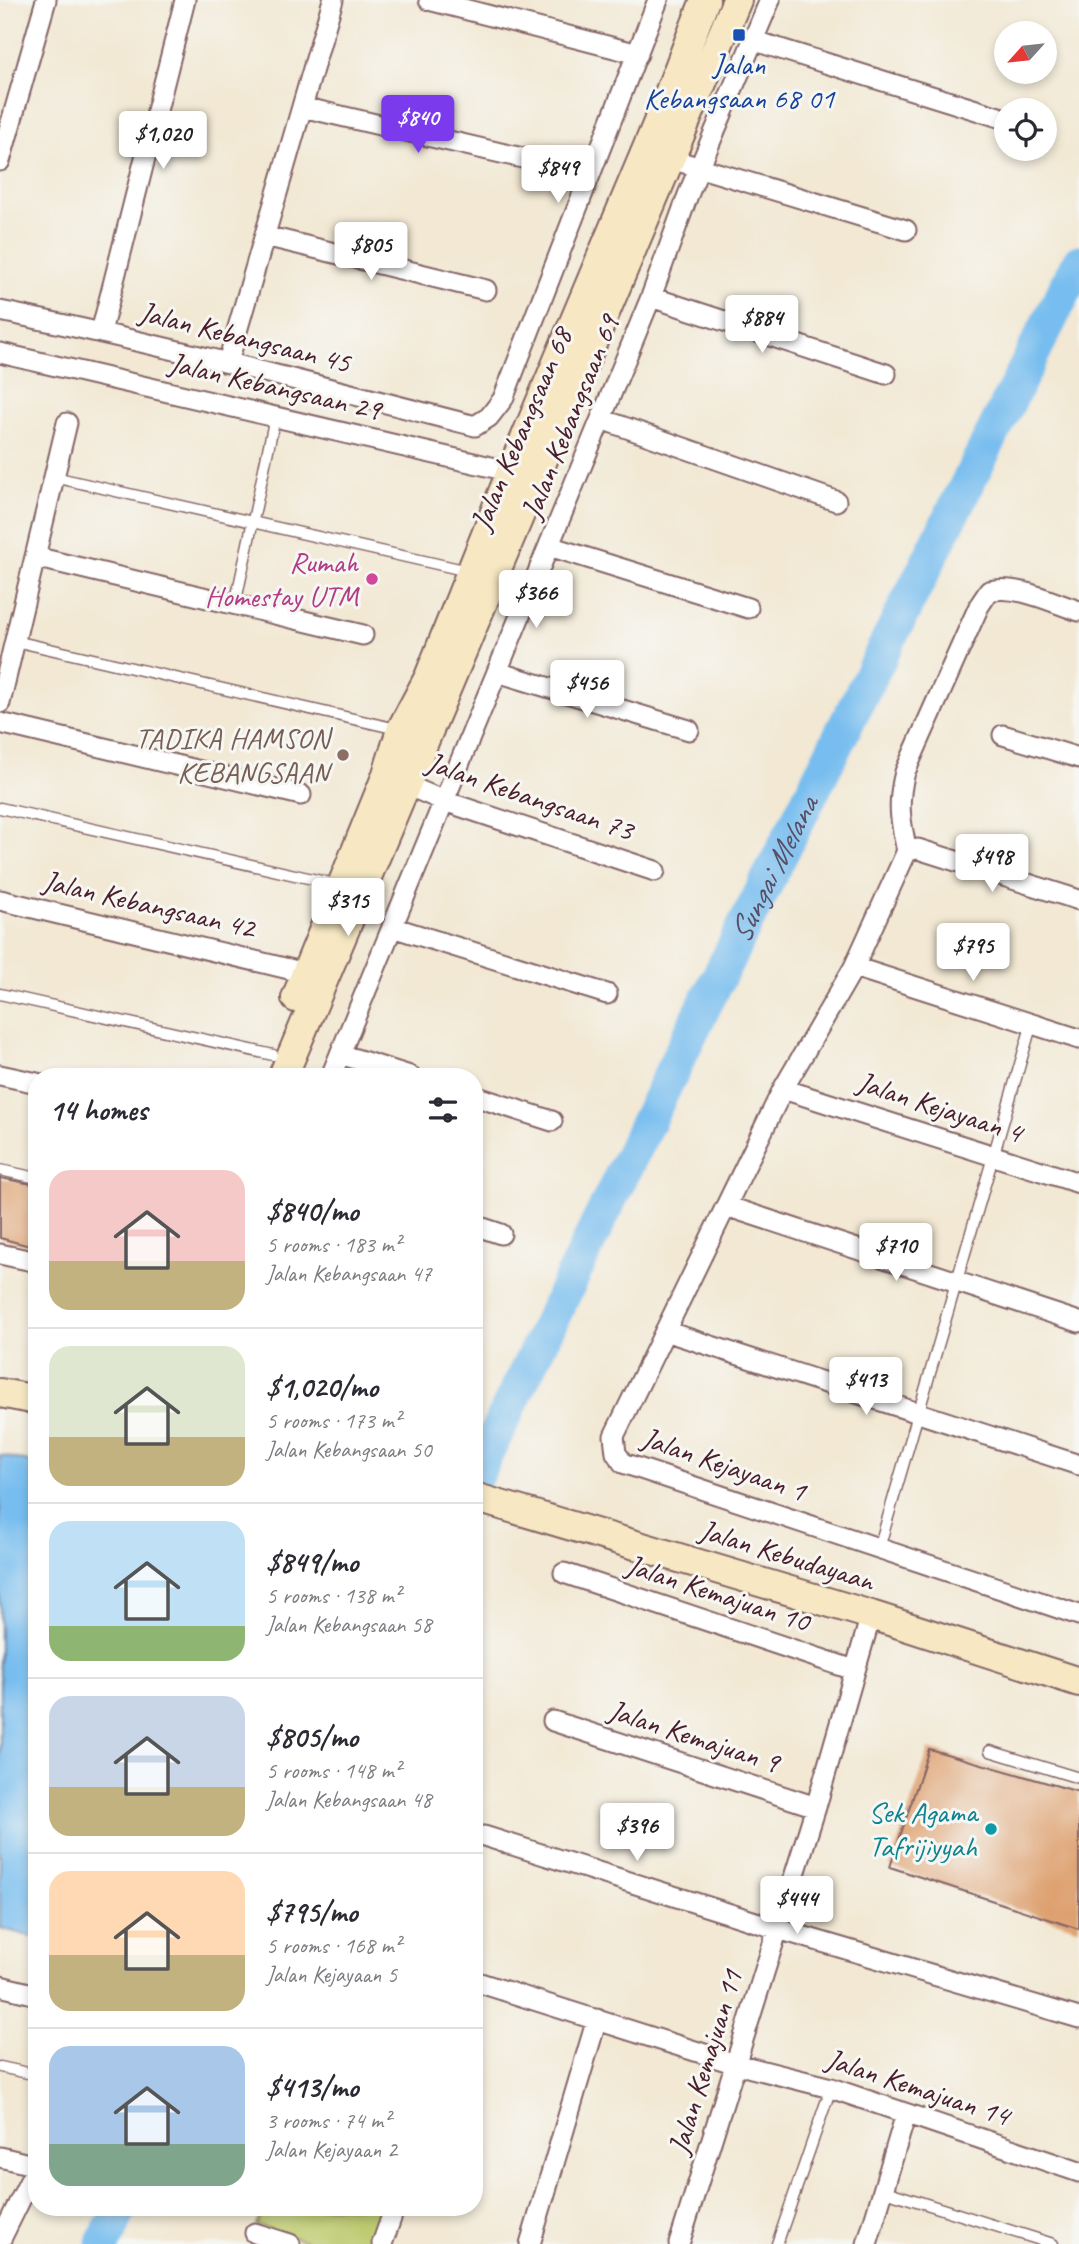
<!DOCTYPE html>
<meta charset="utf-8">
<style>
body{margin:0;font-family:Caveat,sans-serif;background:#f7f7f7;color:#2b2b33;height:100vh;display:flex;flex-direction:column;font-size:26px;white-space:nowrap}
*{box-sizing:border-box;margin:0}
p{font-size:23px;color:#7c7c81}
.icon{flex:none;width:38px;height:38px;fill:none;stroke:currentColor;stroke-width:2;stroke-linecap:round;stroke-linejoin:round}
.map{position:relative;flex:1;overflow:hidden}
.sheet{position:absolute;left:28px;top:1068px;width:455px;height:1148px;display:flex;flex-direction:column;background:#fff;border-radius:28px;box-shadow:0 4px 10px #0003}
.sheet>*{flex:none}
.needle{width:46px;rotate:243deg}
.tools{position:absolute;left:994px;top:21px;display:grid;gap:14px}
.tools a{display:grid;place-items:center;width:63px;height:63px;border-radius:50%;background:#fff;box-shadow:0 4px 10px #0003;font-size:35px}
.price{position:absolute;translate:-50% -60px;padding:0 16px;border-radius:7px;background:#fff;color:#222;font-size:23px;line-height:46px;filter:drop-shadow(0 2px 4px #0008)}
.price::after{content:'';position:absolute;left:50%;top:42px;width:21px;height:16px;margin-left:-10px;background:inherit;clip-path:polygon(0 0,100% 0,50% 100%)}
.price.on{background:#7c3aed;color:#fff}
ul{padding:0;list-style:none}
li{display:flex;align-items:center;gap:21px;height:175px;padding:0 21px}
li+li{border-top:2px solid #e1e1e2}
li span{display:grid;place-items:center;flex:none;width:196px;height:140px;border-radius:21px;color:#555}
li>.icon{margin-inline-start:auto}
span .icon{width:84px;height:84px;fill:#fffc;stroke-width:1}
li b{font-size:30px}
h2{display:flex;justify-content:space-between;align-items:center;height:84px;padding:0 21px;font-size:30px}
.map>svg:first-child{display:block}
.green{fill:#bcc96b;stroke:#83744b;stroke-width:2}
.water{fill:#77bdef;stroke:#606e8d;stroke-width:2}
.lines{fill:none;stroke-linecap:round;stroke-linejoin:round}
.river{stroke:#77bdef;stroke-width:35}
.building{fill:#dea070}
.lane-casing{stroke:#856566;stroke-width:13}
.street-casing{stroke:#856566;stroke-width:23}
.secondary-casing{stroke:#856566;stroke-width:32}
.lane{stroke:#fff;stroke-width:10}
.street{stroke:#fff;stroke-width:19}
.secondary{stroke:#f7e8c3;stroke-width:28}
.transit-dot{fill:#1a4fb4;stroke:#f6f6f2;stroke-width:2.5}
.hotel-dot{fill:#d1479c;stroke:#f6f6f2;stroke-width:2.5}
.education-dot{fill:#8d6e63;stroke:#f6f6f2;stroke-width:2.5}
.culture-dot{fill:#0f9aa8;stroke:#f6f6f2;stroke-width:2.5}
.labels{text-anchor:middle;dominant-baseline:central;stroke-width:6;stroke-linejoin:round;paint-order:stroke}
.transit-label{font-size:30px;fill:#164399;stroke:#f6f6f2}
.street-label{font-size:30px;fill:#4a1f2b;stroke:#f6f6f2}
.hotel-label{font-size:30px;fill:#b23c85;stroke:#f6f6f2;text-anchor:end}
.education-label{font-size:30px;fill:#785e54;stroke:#f6f6f2;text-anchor:end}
.culture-label{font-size:30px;fill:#0d838f;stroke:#f6f6f2;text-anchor:end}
.water-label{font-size:32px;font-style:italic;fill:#584e66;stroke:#f6f6f2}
</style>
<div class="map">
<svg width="1079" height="2244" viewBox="0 0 1079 2244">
<rect width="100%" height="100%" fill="#f6f6f2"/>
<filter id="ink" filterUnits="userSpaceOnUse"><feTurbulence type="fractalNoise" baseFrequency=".0143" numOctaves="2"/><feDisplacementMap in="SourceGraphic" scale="14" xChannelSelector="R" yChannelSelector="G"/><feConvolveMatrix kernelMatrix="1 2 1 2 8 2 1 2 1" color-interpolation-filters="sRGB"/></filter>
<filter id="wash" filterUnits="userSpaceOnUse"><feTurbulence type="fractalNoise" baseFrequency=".00686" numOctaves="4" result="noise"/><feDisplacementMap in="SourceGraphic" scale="28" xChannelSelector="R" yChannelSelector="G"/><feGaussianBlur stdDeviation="1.57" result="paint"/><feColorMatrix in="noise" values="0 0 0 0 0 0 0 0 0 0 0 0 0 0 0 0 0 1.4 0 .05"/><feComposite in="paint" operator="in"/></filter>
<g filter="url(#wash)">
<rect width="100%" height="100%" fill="#f2e8d3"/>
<path class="green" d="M264,2207H383L371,2244H314L256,2225Z"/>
<path class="water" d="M0,1455L37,1464V1938L0,1928Z"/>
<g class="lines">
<g class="river">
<path id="s1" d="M474,1479L692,1030L1079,262"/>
<path d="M103,2244L121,2207"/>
</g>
</g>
<g id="blocks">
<path class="building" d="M0,1178L37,1185V1248L0,1238Z
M929,1749L1079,1792V1929L890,1867Z"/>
</g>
</g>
<g filter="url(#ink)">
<use href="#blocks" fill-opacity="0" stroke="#856566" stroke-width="2"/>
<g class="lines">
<defs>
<path id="lane" d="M54,477L468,571
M235,605L275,417
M15,641L397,729
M0,808L339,885
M0,994L273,1055
M0,1170L37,1178
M879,1548L1032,1023
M990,1751L1079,1778
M0,2067L37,2075
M882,2190L1053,2244
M777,2244L831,2088"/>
<path id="street" d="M429,0L638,54
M755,41L1002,118
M302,107L544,163
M671,159L906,230
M0,161L46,0
M265,236L486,290
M651,297L886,374
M0,311C160,344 317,385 475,426L489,417L503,399L658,0
M101,332L185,0
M0,353L521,474
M228,362L333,0
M601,419L836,501
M549,546L748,608
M35,557L363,635
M497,672L689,730
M0,703L67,423
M0,723L301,795
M1003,735L1079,758
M397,781L444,801L655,871
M907,851L854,967L783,1089L614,1436L616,1453L623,1463L1079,1615
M907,851C900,820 897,803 905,772L979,606L989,591C1017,584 1053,603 1079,611
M907,851L918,849L1079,900
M0,900L318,976
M392,927L607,994
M854,967L1079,1039
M340,1054L410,1076
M0,1075L37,1083
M331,1076L651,297L688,195L770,0
M783,1089L1079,1183
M474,1096L552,1121
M726,1206L1079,1322
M474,1225L501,1234
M0,1254L37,1262
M665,1331L1079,1465
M564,1573L854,1670
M553,1721L816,1807
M484,1836L778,1929L1079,2018
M474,1981L736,2064L831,2088L1079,2172
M0,1986L37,1995
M0,2157L37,2166L0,2241
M255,2233L290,2244
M382,2244L395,2207
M530,2244L597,2019
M679,2244L816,1807L871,1615
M867,2244L906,2114"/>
<path id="secondary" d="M296,998L386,777L401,730L429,677L511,472L656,127L705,0
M283,1076L737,0
M0,1393L37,1400
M474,1497L871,1615L1079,1682"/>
</defs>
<use href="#lane" class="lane-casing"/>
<use href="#street" class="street-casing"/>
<use href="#secondary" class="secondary-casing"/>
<use href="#lane" class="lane"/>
<use href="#street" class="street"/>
<use href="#secondary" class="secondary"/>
</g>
</g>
<rect class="transit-dot" x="732" y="28" width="14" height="14" rx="3.5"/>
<circle class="hotel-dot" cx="372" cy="579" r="7"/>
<circle class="education-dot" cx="343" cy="755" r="7"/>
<circle class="culture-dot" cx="991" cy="1829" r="7"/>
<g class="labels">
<g class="transit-label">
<text x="739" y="64">Jalan<tspan x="739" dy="34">Kebangsaan 68 01</tspan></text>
</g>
<g class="street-label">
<text transform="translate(245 337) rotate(14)">Jalan Kebangsaan 45</text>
<text transform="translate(275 386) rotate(13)">Jalan Kebangsaan 29</text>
<text transform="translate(570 417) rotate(-68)">Jalan Kebangsaan 69</text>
<text transform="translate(521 429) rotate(-67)">Jalan Kebangsaan 68</text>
<text transform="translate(530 796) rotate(19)">Jalan Kebangsaan 73</text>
<text transform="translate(149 904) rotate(13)">Jalan Kebangsaan 42</text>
<text transform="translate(940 1107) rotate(18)">Jalan Kejayaan 4</text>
<text transform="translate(724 1464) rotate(19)">Jalan Kejayaan 1</text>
<text transform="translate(787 1555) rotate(17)">Jalan Kebudayaan</text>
<text transform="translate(718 1593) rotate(18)">Jalan Kemajuan 10</text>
<text transform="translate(694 1736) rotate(18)">Jalan Kemajuan 9</text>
<text transform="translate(705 2062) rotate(-73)">Jalan Kemajuan 11</text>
<text transform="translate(918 2087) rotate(18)">Jalan Kemajuan 14</text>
</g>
<g class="hotel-label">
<text x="358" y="562">Rumah<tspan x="358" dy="34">Homestay UTM</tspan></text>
</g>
<g class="education-label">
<text x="329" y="738">TADIKA HAMSON<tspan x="329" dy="34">KEBANGSAAN</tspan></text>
</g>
<g class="culture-label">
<text x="977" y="1812">Sek Agama<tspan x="977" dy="34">Tafrijiyyah</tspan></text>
</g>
<g class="water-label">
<text stroke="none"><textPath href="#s1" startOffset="679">Sungai Melana</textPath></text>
</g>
</g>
</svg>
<div class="tools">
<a><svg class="needle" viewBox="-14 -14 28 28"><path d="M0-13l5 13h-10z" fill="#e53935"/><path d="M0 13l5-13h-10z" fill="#7c7c81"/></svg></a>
<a><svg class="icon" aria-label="locate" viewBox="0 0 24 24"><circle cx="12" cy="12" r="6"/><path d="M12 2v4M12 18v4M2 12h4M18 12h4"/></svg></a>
</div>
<b class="price on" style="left:418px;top:155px">$840</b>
<b class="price" style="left:163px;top:171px">$1,020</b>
<b class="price" style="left:558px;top:205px">$849</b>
<b class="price" style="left:371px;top:282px">$805</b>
<b class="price" style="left:762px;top:355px">$884</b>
<b class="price" style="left:536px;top:630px">$366</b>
<b class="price" style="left:587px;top:720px">$456</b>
<b class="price" style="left:992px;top:894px">$498</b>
<b class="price" style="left:348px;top:938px">$315</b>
<b class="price" style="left:973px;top:983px">$795</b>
<b class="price" style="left:896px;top:1283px">$710</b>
<b class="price" style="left:866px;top:1417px">$413</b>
<b class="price" style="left:637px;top:1863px">$396</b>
<b class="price" style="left:797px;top:1936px">$444</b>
<section class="sheet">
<h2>14 homes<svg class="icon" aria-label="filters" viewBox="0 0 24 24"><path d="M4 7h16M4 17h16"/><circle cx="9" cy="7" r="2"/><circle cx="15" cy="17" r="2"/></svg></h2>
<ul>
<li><span style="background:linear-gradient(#f6c9c9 65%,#c2b280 0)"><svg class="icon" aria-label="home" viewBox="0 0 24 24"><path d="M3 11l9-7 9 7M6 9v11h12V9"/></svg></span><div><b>$840/mo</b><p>5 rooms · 183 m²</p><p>Jalan Kebangsaan 47</p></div></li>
<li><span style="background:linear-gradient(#dfe7d0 65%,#c2b280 0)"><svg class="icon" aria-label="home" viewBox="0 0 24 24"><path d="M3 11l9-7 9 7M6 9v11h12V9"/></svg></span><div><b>$1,020/mo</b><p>5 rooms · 173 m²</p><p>Jalan Kebangsaan 50</p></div></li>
<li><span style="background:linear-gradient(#bfe0f5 75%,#8fb573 0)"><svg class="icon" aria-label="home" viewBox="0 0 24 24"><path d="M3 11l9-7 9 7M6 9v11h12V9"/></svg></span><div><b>$849/mo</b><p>5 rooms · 138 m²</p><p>Jalan Kebangsaan 58</p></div></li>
<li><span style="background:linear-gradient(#c9d6e8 65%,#c2b280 0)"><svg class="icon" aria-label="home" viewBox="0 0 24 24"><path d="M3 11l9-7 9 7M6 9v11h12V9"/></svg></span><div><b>$805/mo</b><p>5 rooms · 148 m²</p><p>Jalan Kebangsaan 48</p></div></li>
<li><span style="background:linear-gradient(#ffd9b3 60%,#c2b280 0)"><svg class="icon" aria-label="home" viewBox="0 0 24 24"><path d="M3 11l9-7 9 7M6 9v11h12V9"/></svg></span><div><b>$795/mo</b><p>5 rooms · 168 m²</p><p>Jalan Kejayaan 5</p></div></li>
<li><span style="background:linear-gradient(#a9c7e8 70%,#7fa58c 0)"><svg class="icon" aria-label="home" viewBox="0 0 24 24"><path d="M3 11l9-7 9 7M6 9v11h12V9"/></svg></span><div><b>$413/mo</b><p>3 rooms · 74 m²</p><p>Jalan Kejayaan 2</p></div></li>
</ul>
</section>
</div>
